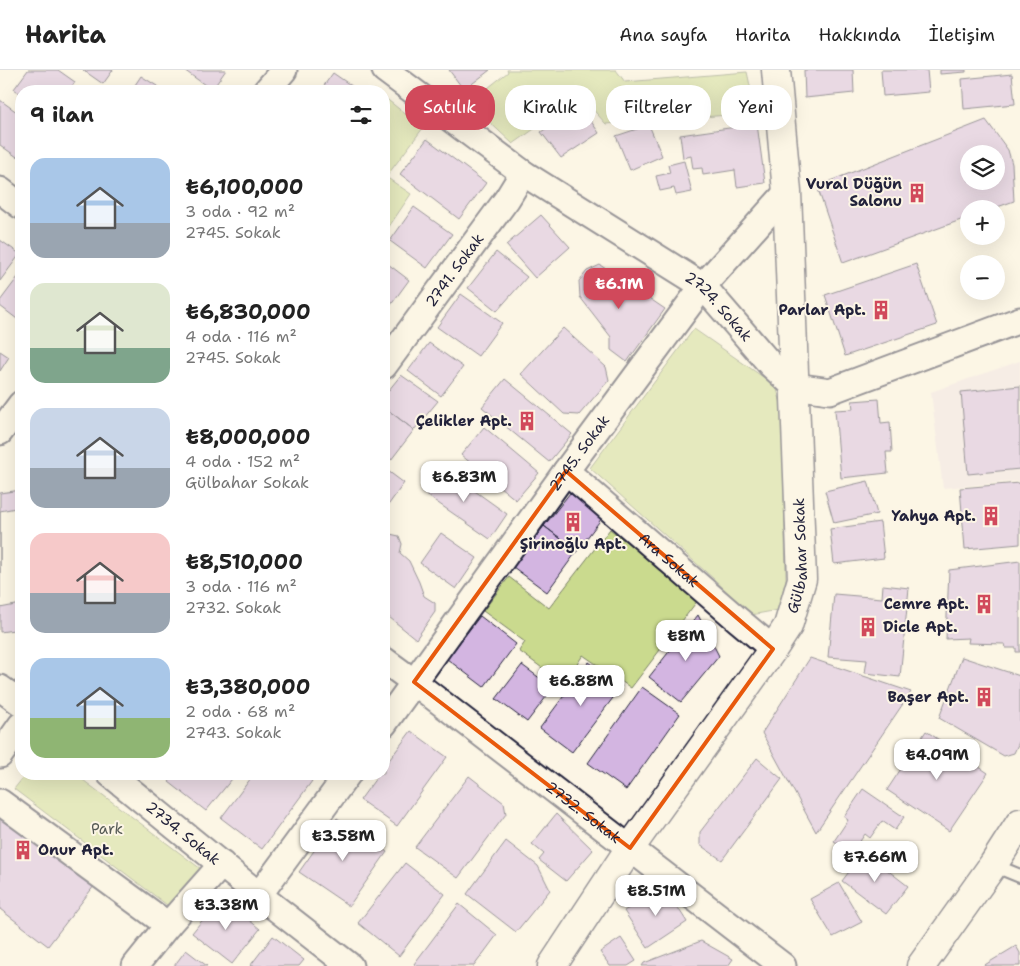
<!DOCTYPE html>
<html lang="tr">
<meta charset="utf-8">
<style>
body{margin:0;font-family:"Shantell Sans",sans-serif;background:#f6f6f6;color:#222;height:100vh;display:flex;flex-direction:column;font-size:19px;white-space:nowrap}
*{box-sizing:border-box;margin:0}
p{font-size:16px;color:#767676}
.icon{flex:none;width:28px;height:28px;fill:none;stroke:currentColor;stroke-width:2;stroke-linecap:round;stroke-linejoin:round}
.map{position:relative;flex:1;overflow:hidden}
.drawer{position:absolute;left:15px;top:15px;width:375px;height:695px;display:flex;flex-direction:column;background:#fff;border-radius:20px;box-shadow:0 5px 20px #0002}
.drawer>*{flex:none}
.top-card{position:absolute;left:405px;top:15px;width:475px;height:45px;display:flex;gap:10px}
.buttons{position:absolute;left:960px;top:75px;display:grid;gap:10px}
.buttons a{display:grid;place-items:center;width:45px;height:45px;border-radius:50%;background:#fff;box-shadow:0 5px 20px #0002;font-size:25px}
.price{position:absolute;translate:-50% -42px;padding:0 11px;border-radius:10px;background:#fff;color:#222;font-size:16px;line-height:32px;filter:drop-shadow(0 1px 2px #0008)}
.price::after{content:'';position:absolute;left:50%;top:30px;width:15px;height:11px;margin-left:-8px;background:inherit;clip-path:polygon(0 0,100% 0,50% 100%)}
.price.active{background:#d1495b;color:#fff}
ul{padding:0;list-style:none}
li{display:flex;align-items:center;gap:15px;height:125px;padding:0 15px}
li span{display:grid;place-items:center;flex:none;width:140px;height:100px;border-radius:15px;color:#555}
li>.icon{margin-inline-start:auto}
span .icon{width:60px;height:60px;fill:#fffc;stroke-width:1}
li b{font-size:21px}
h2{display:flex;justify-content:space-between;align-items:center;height:60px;padding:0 15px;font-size:21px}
.pill{padding:0 18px;border-radius:20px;background:#fff;box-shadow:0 5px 20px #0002;font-size:18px;line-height:45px}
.pill.active{background:#d1495b;color:#fff}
header{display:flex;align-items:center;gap:30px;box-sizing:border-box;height:70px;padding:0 25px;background:#fff;border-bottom:1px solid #e0e0e0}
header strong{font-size:24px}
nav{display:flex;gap:28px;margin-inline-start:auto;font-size:18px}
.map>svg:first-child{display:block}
.built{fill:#f0e2e4}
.green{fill:#cada8e;stroke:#767e64}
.building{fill:#d3b5e1;stroke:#22223b;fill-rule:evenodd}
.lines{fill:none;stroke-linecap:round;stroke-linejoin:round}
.service-casing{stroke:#22223b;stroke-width:16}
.minor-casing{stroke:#22223b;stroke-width:29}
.tertiary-casing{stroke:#22223b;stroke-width:31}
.service{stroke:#fcf5e5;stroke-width:12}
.minor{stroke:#fcf5e5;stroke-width:25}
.tertiary{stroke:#fcf5e5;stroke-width:28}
.marked{fill:none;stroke:#e8590c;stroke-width:4;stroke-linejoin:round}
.labels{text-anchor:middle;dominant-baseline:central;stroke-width:4;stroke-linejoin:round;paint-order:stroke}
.poi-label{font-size:15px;font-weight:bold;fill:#22223b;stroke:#fcf5e5;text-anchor:end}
.street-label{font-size:15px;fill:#22223b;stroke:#fcf5e5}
.park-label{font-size:15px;fill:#545954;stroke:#fcf5e5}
</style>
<header>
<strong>Harita</strong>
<nav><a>Ana sayfa</a><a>Harita</a><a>Hakkında</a><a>İletişim</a></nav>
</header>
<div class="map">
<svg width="1020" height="896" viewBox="0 0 1020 896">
<rect width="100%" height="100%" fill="#fcf5e5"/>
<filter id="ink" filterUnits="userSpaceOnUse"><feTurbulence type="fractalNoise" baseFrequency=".02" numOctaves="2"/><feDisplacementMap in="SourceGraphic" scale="10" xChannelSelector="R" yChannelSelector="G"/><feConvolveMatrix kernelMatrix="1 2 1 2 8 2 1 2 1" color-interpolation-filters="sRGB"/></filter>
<g filter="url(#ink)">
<path class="built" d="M1020,291V411L943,418L931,322Z"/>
<path class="green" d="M507,0H616L625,12L747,2L756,43L606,54L581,26L513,74L469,33L508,2Z
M384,27L423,58L386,107L411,124L384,164Z
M694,259L776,316L782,337L786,509L778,540L751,545L715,510L590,398Z
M610,459L698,530L631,618L583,585L564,614L519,581L525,572L483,541L509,507L549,538Z
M26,704H75L201,799L171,838L14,719Z"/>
<path class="building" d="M28,0H58L75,12L69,21H21V24L14,19Z
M83,0H113L103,14Z
M184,0H226L212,20Z
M449,0H490L464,20Z
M804,0H853L854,23L805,28Z
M881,0H927L929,22L883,26Z
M940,0H966V2L940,4Z
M333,3L359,21H320Z
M1012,4L1015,34L964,39L962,9Z
M141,6L165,21H131Z
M0,30L21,45V81L17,87L0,75Z
M580,35L599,63L561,88L541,62Z
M986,50L1008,80L1012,94L1014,131L992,139H969V147L843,193L817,116ZM969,84H996V111H969Z
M757,54L765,113L737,117L735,100L703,105L702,98L693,99L691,86L683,88L680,65Z
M649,55L662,86L630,100L616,66Z
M427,69L486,113L459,149L400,104Z
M684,91L692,122L676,125L674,118L660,121L656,106L670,103L668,95Z
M414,137L452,164L427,198L390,171Z
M541,145L570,177L535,208L506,175Z
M0,170L20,184L0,211Z
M496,182L527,207L497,241L468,218Z
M384,191L409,210L385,243L384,242Z
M916,194L937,255L845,286L825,225Z
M600,195L665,239L627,292L611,280V267L580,227L579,211L587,201Z
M21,203V252L0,236V231Z
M461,224L502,253L478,286L437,257Z
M563,258L606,297L609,310L579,345L564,344L521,304Z
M429,273L463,297L441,326L408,301Z
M0,281L9,287L0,301Z
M401,305L438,331L414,360L384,337V326Z
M505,309L572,364L549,392L482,337Z
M1020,316V399L968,404L961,322Z
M879,329L881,353L890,352L892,382H886L888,403L841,408L835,340L853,339L852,331Z
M384,337L414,360L391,390L384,385Z
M484,357L539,403L516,430L461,385Z
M440,396L507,444L490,469L422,422Z
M384,398L404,413L384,441Z
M868,411L877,444L834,453L825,421Z
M1020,413V474L965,479L960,418Z
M21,420V559L0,562V423Z
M570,423L602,448L577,481L544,456Z
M21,437V534L0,538V441Z
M880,452L884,488L834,494L830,459Z
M544,456L577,481L547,522L513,497Z
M441,463L477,488L456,519L420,493Z
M390,464L399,466L402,474L400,483L409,491L419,512L424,526L435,533V542L416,569L384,543V473Z
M1020,491V582H1016V578H1006L1005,574L968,573L969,568L946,569L949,500Z
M883,515L909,518L900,607L865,603L867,590L828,587L834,524L882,528Z
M698,545L719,586L681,632L649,607Z
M480,546L516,574L484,617L447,589Z
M962,587L1020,606V670L1014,683L1004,686L939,648Z
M810,588L911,622L816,762L762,663Z
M589,592L622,616L572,682L540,658Z
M522,595L553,618L527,652L496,629Z
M642,617L680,644L626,720L588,693Z
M411,661L447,687L397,756L360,730L379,704H384V697Z
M926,661L988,703L949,761L887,720Z
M757,688L782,709L722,790L700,775V762Z
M175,704H236L206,741L169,712Z
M254,704H302L312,711L262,779L221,748Z
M469,706L504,733L506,744L458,808L415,777Z
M863,719L904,747L895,760L882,751L870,768L865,764L852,783L834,771L848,750L844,747Z
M0,744L94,816L48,876L0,839Z
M556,744L593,780L566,811L539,790L544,784L532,774Z
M337,748L387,782L349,836L299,802Z
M506,771L538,796L550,820L516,862L467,824Z
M864,782L908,816L886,844L842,811Z
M405,793L445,824L399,886L358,853Z
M839,813L862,852L833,867L810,829Z
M664,816L687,852L648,878L624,841Z
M221,827L260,859L232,894L192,863Z
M459,834L497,865L474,896H417L414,894Z
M273,866L304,890L299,896H250Z
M621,868L636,891L628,896H610L600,882Z
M701,871L733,889L728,896H642L644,893Z
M1016,876L1020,883V896H983Z
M186,880L207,896H174Z"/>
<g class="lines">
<defs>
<path id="service" d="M993,795L1020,806"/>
<g id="minor">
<path id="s1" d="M385,0L523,103L703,216L771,295L794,316L830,321L1020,250"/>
<path d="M266,21L284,0"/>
<path d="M0,120L21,136"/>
<path id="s2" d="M384,296L507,129L523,103"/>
<path d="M0,362L21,334"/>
<path id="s3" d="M566,401L737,549L773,579"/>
<path id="s4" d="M384,590L414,612L783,896"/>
<path d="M0,618L21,633"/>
<path id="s5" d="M384,654L566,401L703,216L787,122"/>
<path d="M0,685L21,655"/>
<path id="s6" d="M110,704L259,825L350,896"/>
<path d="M0,732L168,855"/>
<path d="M259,825L348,704"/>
<path d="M135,896L168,855L222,794"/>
</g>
<g id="tertiary">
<path id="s7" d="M552,896L630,778L773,579L788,556L802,509L787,122L776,0"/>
<path d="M921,896L993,795L1020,753"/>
</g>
</defs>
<use href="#service" class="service-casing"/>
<use href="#minor" class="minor-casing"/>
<use href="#tertiary" class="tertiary-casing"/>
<use href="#service" class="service"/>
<use href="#minor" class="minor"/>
<use href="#tertiary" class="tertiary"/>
</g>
</g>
<path d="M0 0H1020V896H0ZM566,401L773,579L630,778L414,612Z" fill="#fcf5e5" fill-opacity=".55" fill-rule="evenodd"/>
<path class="marked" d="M566,401L773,579L630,778L414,612Z"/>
<defs>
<symbol id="building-bare" viewBox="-9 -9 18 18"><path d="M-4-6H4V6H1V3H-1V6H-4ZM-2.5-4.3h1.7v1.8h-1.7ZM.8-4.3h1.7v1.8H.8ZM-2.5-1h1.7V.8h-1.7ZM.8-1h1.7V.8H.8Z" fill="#d1495b" stroke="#fcf5e5" stroke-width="2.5" paint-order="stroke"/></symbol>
</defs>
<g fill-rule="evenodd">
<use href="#building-bare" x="903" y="109" width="28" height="28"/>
<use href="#building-bare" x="867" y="226" width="28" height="28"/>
<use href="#building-bare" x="513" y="337" width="28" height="28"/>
<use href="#building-bare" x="977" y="432" width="28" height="28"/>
<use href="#building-bare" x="559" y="438" width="28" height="28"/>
<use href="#building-bare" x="970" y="520" width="28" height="28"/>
<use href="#building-bare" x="854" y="543" width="28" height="28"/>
<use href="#building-bare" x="970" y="613" width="28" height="28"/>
<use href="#building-bare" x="9" y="766" width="28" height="28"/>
</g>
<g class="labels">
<g class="poi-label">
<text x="902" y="114">Vural Düğün<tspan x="902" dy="17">Salonu</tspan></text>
<text x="866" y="240">Parlar Apt.</text>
<text x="512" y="351">Çelikler Apt.</text>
<text x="976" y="446">Yahya Apt.</text>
<text x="573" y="474" text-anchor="middle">Şirinoğlu Apt.</text>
<text x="969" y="534">Cemre Apt.</text>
<text x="883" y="557" text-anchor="start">Dicle Apt.</text>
<text x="969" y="627">Başer Apt.</text>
<text x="38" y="780" text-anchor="start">Onur Apt.</text>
</g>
<g class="street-label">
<text stroke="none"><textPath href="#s2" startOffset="119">2741. Sokak</textPath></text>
<text stroke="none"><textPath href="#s1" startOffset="410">2724. Sokak</textPath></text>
<text stroke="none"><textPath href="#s5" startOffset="334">2745. Sokak</textPath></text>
<text stroke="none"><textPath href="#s7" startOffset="486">Gülbahar Sokak</textPath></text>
<text stroke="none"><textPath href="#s3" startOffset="136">Ara Sokak</textPath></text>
<text stroke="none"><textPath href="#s4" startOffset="251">2732. Sokak</textPath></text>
<text stroke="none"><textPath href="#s6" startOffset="94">2734. Sokak</textPath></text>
</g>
<g class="park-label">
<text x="107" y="759">Park</text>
</g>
</g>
</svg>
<div class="buttons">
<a><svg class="icon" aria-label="layers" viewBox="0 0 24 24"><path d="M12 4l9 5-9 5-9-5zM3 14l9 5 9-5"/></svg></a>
<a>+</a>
<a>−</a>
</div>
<b class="price active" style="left:619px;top:240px">₺6.1M</b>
<b class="price" style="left:464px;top:433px">₺6.83M</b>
<b class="price" style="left:686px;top:592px">₺8M</b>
<b class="price" style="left:581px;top:637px">₺6.88M</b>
<b class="price" style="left:937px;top:711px">₺4.09M</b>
<b class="price" style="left:343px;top:792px">₺3.58M</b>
<b class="price" style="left:875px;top:813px">₺7.66M</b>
<b class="price" style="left:656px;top:847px">₺8.51M</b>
<b class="price" style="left:226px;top:861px">₺3.38M</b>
<div class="top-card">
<a class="pill active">Satılık</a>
<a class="pill">Kiralık</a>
<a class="pill">Filtreler</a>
<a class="pill">Yeni</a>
</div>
<section class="drawer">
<h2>9 ilan<svg class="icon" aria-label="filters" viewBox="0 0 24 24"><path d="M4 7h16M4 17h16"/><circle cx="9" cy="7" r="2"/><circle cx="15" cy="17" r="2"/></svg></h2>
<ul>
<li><span style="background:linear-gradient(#a9c7e8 65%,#9aa5b1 0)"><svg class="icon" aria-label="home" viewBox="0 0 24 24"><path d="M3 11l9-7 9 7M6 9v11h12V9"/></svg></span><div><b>₺6,100,000</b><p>3 oda · 92 m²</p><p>2745. Sokak</p></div></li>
<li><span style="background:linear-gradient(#dfe7d0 65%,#7fa58c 0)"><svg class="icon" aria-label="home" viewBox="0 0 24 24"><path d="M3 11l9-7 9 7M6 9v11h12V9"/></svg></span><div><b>₺6,830,000</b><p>4 oda · 116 m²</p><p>2745. Sokak</p></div></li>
<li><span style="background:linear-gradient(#c9d6e8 60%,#9aa5b1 0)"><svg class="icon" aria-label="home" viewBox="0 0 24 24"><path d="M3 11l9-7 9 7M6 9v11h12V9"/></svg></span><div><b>₺8,000,000</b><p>4 oda · 152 m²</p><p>Gülbahar Sokak</p></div></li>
<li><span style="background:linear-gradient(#f6c9c9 60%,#9aa5b1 0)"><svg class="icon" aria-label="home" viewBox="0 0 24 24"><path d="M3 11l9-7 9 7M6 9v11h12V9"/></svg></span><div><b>₺8,510,000</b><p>3 oda · 116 m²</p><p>2732. Sokak</p></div></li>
<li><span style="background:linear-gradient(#a9c7e8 60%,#8fb573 0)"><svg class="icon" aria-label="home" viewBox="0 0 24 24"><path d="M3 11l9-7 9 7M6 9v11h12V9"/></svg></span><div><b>₺3,380,000</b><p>2 oda · 68 m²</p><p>2743. Sokak</p></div></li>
</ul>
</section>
</div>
